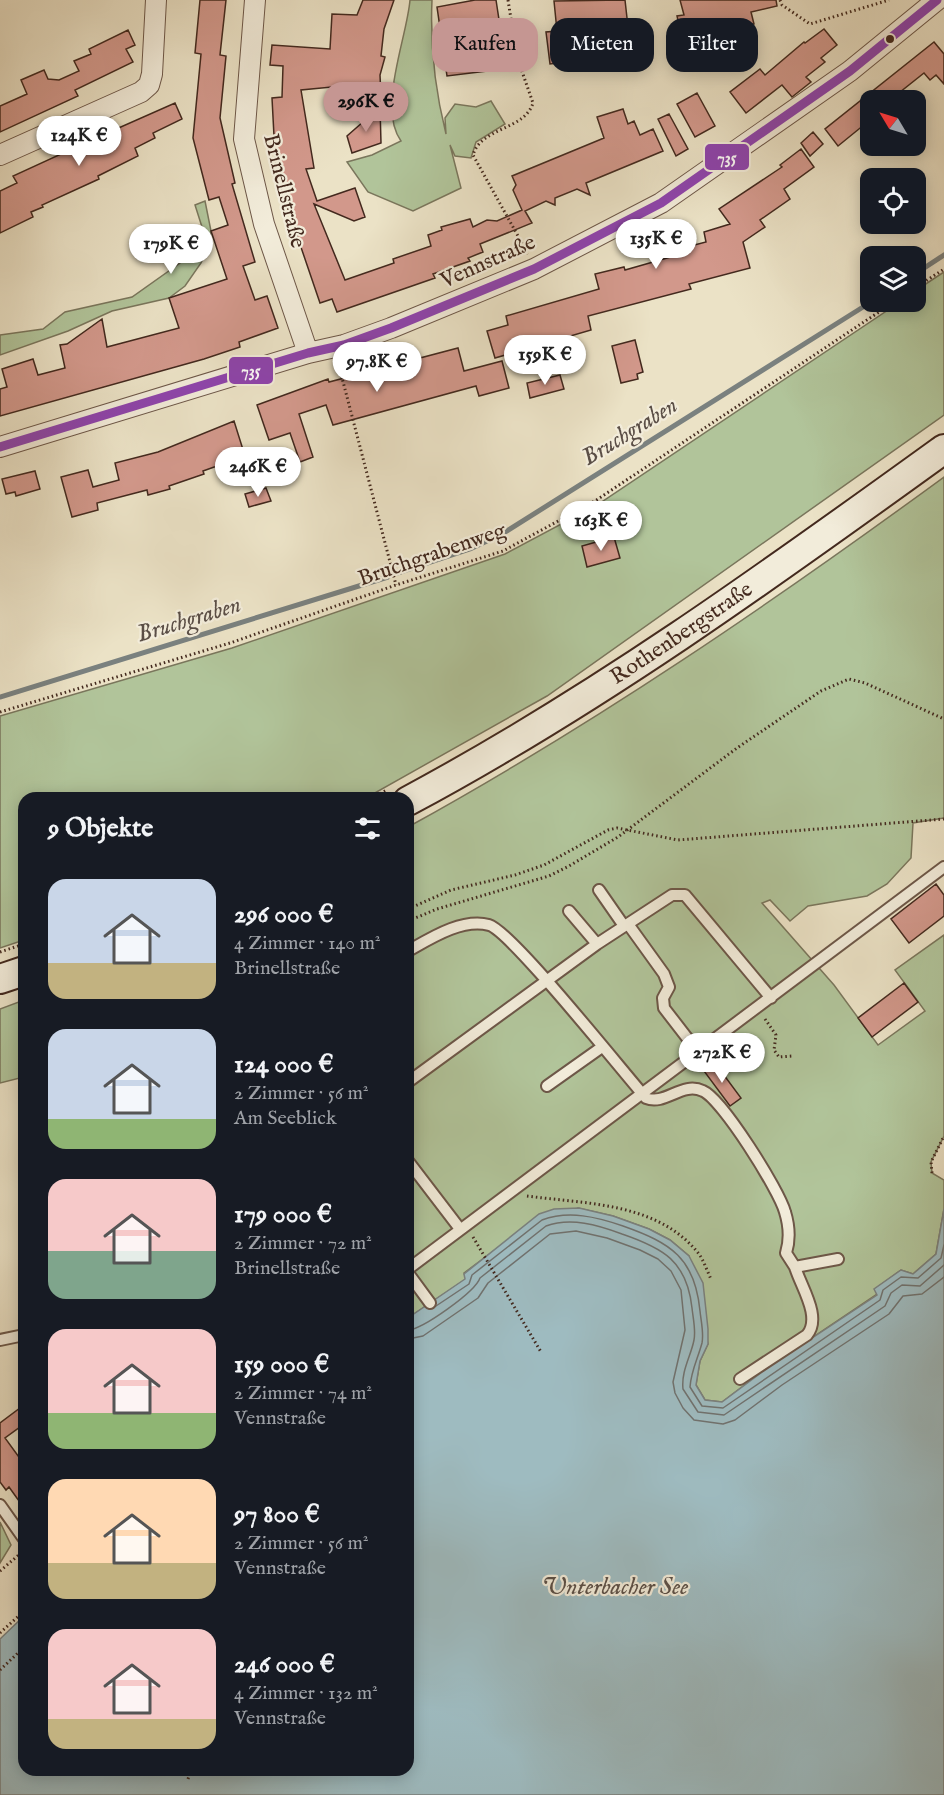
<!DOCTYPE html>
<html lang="de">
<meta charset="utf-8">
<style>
body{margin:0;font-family:"IM FELL English",serif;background:#20242c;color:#f1f3f6;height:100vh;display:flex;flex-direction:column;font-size:22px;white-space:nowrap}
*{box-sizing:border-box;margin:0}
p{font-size:20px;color:#9ea1a6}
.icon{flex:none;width:33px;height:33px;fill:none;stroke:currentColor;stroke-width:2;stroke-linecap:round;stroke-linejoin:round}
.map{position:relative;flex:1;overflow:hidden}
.sheet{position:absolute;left:18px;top:792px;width:396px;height:984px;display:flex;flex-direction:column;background:#171b24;border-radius:18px;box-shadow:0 3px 15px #0003}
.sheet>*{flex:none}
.hud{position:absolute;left:432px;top:18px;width:422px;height:54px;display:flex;gap:12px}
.needle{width:39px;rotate:308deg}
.fabs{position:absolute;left:860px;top:90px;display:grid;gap:12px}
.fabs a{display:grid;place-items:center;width:66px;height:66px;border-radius:12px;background:#171b24;box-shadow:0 3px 15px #0003;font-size:30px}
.price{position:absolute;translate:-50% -51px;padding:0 14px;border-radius:21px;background:#fff;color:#222;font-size:20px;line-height:39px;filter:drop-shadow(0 2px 3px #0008)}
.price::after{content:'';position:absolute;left:50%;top:36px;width:18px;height:14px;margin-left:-9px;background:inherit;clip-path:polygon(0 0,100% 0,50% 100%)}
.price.on{background:#c59692;color:#111}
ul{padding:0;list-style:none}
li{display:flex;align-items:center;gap:18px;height:150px;padding:0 30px}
li span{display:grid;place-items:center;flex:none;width:168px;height:120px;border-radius:18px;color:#555}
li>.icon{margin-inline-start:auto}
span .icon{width:72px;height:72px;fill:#fffc;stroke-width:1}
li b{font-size:26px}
h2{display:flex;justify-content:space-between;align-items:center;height:72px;padding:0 30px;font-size:26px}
.pill{padding:0 21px;border-radius:18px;background:#171b24;box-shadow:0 3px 15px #0003;font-size:21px;line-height:54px}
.pill.on{background:#c59692;color:#111}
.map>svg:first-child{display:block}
.green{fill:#b1c49a;stroke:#7a765c;stroke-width:1.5}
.water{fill:#9ebbc0;stroke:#7a817f;stroke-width:1.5}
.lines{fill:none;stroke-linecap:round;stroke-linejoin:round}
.shore{stroke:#70726f;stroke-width:1.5}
.stream{stroke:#7a817f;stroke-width:5}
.building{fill:#d2988b;stroke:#43291e;stroke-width:1.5}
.lane-casing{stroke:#6d5748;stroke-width:14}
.street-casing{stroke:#6d5748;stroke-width:22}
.secondary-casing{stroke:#43291e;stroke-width:32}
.path{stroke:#43291e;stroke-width:3;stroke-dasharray:1.5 3;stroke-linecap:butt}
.lane{stroke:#f2ecda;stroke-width:10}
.street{stroke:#f2ecda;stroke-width:20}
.secondary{stroke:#f2ecda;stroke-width:28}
.bus-1-casing{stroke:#f2ecda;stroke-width:14}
.bus-1{stroke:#8e44ad;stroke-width:9}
.bus-dot{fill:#43291e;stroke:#f2ecda;stroke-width:2}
.labels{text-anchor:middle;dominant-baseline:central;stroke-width:4.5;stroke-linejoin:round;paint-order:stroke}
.street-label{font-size:22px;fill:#43291e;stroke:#f2ecda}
.water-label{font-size:24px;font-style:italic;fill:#5a4e46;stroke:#f2ecda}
.line-badge{stroke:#f2ecda;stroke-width:2}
.badge-label{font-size:16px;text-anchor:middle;font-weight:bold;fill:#fff}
</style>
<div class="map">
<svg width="944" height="1795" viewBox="0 0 944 1795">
<rect width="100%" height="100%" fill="#ebe2c6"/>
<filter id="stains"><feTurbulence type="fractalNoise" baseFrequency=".00333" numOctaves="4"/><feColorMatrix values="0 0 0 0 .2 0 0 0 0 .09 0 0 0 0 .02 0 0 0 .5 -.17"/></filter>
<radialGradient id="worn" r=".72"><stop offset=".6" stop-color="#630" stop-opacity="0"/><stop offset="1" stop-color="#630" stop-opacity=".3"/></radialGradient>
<path class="green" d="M410,0H432C430,45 435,90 446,134L445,118L455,104L476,107L491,101L505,124L476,142L471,158L455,156L450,145L461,188L413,211L368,192L347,162L372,155L401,141C377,108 407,38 410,0Z
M205,201L211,231L210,243L201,263L185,286L169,298L112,311L68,331L0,355V335L43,329L65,312L132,297L180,263L202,227L195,205Z
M944,272V415L547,696L366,798H24V940L0,948V716L232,648L505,554L597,505L900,302H915V291Z
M944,477V818L913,823L911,858L887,884L867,896L808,906L790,921L770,900L762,903L834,985L878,1045L925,1011L895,970L944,935V1136L931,1162L932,1173L944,1180V1209L936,1254L913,1274L901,1270L875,1289L877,1294L770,1366L722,1402L705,1400L696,1385L700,1361L708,1344L689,1256L670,1240L649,1229L613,1216L578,1208L507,1241L464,1273L466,1279L408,1318V827C595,724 772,603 944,477Z
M24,1000V1077L0,1083V1009Z
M0,1522L11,1545L0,1563Z"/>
<path class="water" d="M579,1208L613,1216L649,1229L670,1240L689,1256L703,1283L708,1329V1344L700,1361L696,1385L705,1400L722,1402L770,1366L877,1295L874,1289L901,1270L913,1274L936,1254L944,1209V1795H0V1639L24,1616V1770H408V1318L465,1279L464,1274L539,1214L554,1209Z"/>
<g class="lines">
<path class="shore" d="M436,1306L469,1284L472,1275L542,1220C569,1210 597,1217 623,1226C671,1243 695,1258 700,1311C701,1321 704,1333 702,1343C698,1358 691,1371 690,1387L702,1406L723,1408L880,1300L883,1290L901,1277L918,1278L941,1258L944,1245
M408,1330C423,1329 475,1292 480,1278L546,1226C571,1217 598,1225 622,1234C663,1248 687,1261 692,1308C693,1318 696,1330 694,1340C691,1356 681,1371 683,1389L698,1412L724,1415L885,1306L891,1293L902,1285L920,1286L944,1265
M408,1339L423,1336L478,1298L488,1283L550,1234L576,1231L607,1238L640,1250L658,1259L671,1271L681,1290L685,1330L673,1382L675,1393L683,1408L694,1420L723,1424L735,1420L782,1385L889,1314L903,1296L922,1294L944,1277"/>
<path class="stream" d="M915,274L944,255
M398,573L470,549L502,534L871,302
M0,697L388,577"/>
</g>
<path class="building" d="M200,0H226L220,55L226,56L220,118L235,183L232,184L255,262L243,266L255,300L267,296L278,328L239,342L240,347L204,359L0,416V389L7,387L2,369L33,359L38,375L65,368L60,345L67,344L102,319L107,347L179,328L169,298L227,279L211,231L228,225L219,197L209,200L193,138L201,54L195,53Z
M363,0H394L384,29L381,56L385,57L380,75L381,97L341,92L342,86L301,90L314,168L306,169L317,201L355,188L365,217L354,221L314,204L345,280L394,263L393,259L431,246L428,235L442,230L441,227L470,219L473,227L487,220L497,221L522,210L513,190L516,185L512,176L604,138L597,117L623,109L628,124L634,121L640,135L653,129L663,151L586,183L590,195L577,189L555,198V205L546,201L525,211L532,223L480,244L483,252L468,258L470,261L433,274L435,278L337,312L332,299L320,303L276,174L272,98L282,97L283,66L270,65L272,45L330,49L332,14L357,15Z
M475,0H496L503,46L492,47L495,70L447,76L437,7Z
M625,0L630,45L608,51L609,57L550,64L546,32L557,31L554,1Z
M680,0H776L777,6L751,12L754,24L707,35L710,46L685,52L677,16L684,15Z
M824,29L837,45L821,58L825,62L806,77L811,82L792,97L782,85L746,113L730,92L760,69L765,75L804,42L805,43Z
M128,30L135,45L126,49L133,62L75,90L78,96L0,132V106L27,94L21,80L44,70L48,79L59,80L79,71L74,61L91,54L89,49Z
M934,42L944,54V84L936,75L930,80L924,73L890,100H870V120L838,146L825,129Z
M697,93L715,126L695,137L677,104Z
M175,103L182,119L153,133L155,138L135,148L138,156L98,176L99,179L42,205L43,207L31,212L33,217L0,233V191L17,183L13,176L83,144L82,142L104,132L105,134Z
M380,107L381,143L352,153L347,136Z
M669,114L688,149L676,156L658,119Z
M813,132L823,144L810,156L801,143Z
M801,149L814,167L784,189L790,199L760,220L765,227L743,242L750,268L689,284L691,289L588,316L591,330L495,358L487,331L508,325L506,316L599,289L595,274L624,267L625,270L681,254L679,249L706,242L704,232L730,224L719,209L782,167L780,165Z
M635,340L643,372L637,374L638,379L621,383L612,346Z
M458,348L464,371L502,361L509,388L479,396L476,386L333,425L326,405L299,414L313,457L300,462L290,433L269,440L257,405L328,379L329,382Z
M560,375L564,389L530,398L527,383Z
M234,421L245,456L203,471L204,474L169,486L170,489L148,495L147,490L97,503L98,510L72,517L61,477L88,470L93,487L119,480L115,463L158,452Z
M35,471L40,489L16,496L15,492L6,494L2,479Z
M266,488L271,501L249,507L245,494Z
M614,537L620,558L587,567L582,546Z
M936,884L944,895V916L909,943L891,919Z
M904,983L918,1002L872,1037L858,1018Z
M715,1063L741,1098L730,1106L704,1071Z
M24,1405V1424L5,1438L24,1464V1508L9,1487L6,1490L0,1482V1423Z"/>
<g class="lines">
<defs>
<path id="lane" d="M599,890L624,926
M569,911L597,944
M628,924L664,974L669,987L663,998L664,1008L698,1052
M408,951C431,938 462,918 489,925C511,931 623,1072 646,1098C665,1106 682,1081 703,1091C722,1099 779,1190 785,1212C789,1225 790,1240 786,1253L795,1267L838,1259
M408,1082L597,944L672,895H685L771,998
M547,1086L602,1047
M408,1161L460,1229
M408,1269L944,867
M408,1273L430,1303
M0,1340L24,1335
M740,1379L807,1335C822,1317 801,1287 795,1267
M0,1505L24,1539"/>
<path id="street" d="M255,0L244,139L264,224L308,353
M0,155L141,92L149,85L152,74L156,0
M0,447L308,353L344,345L391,328L534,269L661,203L850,71L937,0"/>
<g id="secondary">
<path id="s1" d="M408,801C597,700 771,574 944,449"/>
<path d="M0,979L24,971"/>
</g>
</defs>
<use href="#lane" class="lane-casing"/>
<use href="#street" class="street-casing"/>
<use href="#secondary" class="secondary-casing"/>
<path class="path" d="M508,0L517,57L533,103C525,130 481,127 473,155L528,254
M780,0L782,5L810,24L889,0
M915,288L944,269
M343,363L340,370L396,585
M0,712L230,643L396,585L503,551L595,501L894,302
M372,798L387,790
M408,909L451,890L515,875L544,865L608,830L617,828L678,840L944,819
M408,921L437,909L549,876L569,866L618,837L737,748L821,691L849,679L865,683L944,719
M0,952L24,944
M765,1019L776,1035L774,1050L779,1057L792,1056
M932,1173L931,1162L944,1136
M527,1196C586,1204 658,1202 699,1254C704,1261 707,1271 711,1279
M473,1237L541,1352
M0,1571L21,1553
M0,1633L24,1611
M0,1670L19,1652L24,1658
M188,1779L191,1770"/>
<use href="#lane" class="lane"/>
<use href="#street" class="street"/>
<use href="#secondary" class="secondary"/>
<defs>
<path id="bus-1" d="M0,447L308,353L344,345L391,328L534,269L661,203L850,71L937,0"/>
</defs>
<use href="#bus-1" class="bus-1-casing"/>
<use href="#bus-1" class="bus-1"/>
</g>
<circle class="bus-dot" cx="890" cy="39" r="5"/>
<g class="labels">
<g class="street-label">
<text transform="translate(284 191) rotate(76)">Brinellstraße</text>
<text transform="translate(488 262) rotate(-24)">Vennstraße</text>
<text transform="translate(432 555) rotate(-19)">Bruchgrabenweg</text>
<text stroke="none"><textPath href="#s1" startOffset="321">Rothenbergstraße</textPath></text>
</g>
<g class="water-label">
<text transform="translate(630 432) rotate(-32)">Bruchgraben</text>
<text transform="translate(189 620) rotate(-17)">Bruchgraben</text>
<text x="615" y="1587">Unterbacher See</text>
</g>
</g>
<g class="line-badge">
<rect x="704" y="143" width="46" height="28" rx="6" fill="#8e44ad"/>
<rect x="228" y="356" width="46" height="29" rx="6" fill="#8e44ad"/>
</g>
<g class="badge-label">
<text x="727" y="163">735</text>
<text x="251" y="376">735</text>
</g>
<rect width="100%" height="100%" filter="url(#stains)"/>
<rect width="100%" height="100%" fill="url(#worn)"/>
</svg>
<div class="fabs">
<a><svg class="needle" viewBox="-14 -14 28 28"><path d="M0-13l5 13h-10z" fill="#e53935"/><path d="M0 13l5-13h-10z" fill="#9ea1a6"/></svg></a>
<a><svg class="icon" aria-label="locate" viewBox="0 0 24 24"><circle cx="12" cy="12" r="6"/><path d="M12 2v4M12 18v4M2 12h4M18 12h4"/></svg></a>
<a><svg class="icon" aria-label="layers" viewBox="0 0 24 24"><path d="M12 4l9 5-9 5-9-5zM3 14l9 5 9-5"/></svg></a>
</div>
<b class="price on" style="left:366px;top:133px">296K €</b>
<b class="price" style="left:79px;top:167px">124K €</b>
<b class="price" style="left:656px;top:270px">135K €</b>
<b class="price" style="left:171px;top:275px">179K €</b>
<b class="price" style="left:545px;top:386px">159K €</b>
<b class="price" style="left:377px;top:393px">97.8K €</b>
<b class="price" style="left:258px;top:498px">246K €</b>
<b class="price" style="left:601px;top:552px">163K €</b>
<b class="price" style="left:722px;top:1084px">272K €</b>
<div class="hud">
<a class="pill on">Kaufen</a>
<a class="pill">Mieten</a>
<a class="pill">Filter</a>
</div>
<section class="sheet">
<h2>9 Objekte<svg class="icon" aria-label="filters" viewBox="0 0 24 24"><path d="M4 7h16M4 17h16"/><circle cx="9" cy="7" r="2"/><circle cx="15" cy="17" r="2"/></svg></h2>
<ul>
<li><span style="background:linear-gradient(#c9d6e8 70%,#c2b280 0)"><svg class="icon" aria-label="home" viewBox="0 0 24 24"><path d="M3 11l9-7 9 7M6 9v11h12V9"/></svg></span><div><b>296 000 €</b><p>4 Zimmer · 140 m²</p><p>Brinellstraße</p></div></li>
<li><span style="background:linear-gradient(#c9d6e8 75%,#8fb573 0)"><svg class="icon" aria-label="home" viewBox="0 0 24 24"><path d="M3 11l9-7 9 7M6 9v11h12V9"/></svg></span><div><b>124 000 €</b><p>2 Zimmer · 56 m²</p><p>Am Seeblick</p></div></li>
<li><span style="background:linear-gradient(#f6c9c9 60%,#7fa58c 0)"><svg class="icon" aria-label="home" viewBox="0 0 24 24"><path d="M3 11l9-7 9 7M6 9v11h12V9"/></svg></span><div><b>179 000 €</b><p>2 Zimmer · 72 m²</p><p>Brinellstraße</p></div></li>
<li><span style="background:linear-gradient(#f6c9c9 70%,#8fb573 0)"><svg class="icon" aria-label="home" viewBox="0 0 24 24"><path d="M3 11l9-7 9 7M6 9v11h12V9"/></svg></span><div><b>159 000 €</b><p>2 Zimmer · 74 m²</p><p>Vennstraße</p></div></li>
<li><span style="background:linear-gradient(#ffd9b3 70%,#c2b280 0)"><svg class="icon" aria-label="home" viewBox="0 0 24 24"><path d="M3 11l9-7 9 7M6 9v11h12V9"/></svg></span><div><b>97 800 €</b><p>2 Zimmer · 56 m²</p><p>Vennstraße</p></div></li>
<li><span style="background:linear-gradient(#f6c9c9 75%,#c2b280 0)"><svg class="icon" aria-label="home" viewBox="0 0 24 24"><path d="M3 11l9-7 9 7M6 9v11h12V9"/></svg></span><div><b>246 000 €</b><p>4 Zimmer · 132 m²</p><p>Vennstraße</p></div></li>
</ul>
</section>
</div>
